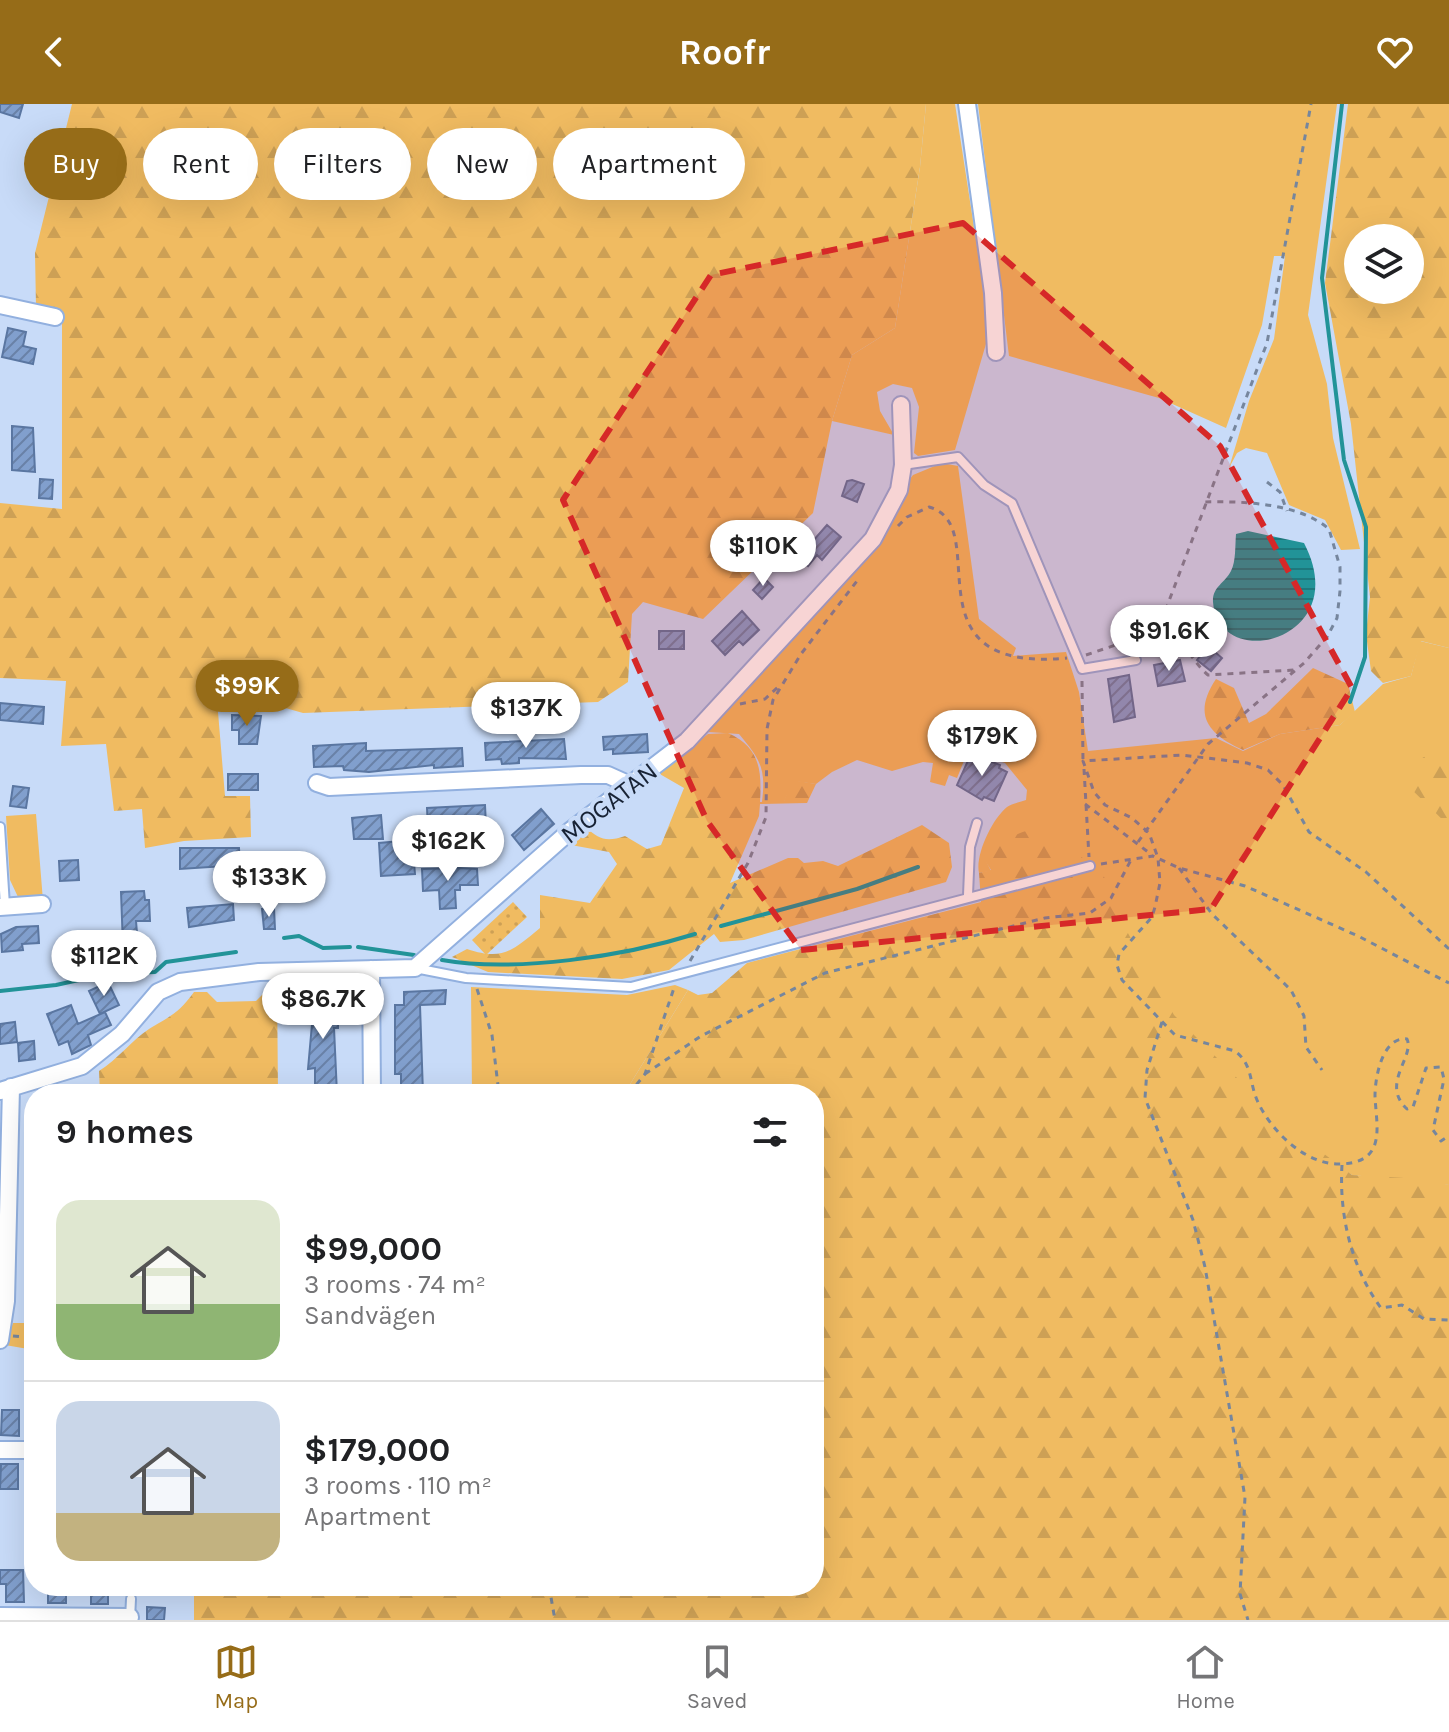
<!DOCTYPE html>
<meta charset="utf-8">
<style>
body{margin:0;font-family:Karla,sans-serif;background:#f6f6f6;color:#202124;height:100vh;display:flex;flex-direction:column;font-size:30px;white-space:nowrap}
*{box-sizing:border-box;margin:0}
p{font-size:26px;color:#757577}
.icon{flex:none;width:44px;height:44px;fill:none;stroke:currentColor;stroke-width:2;stroke-linecap:round;stroke-linejoin:round}
.map{position:relative;flex:1;overflow:hidden}
.panel{position:absolute;left:24px;top:980px;width:800px;height:512px;display:flex;flex-direction:column;background:#fff;border-radius:32px;box-shadow:0 8px 32px #0002}
.panel>*{flex:none}
.top-card{position:absolute;left:24px;top:24px;width:800px;height:72px;display:flex;gap:16px}
.controls{position:absolute;left:1344px;top:120px;display:grid;gap:16px}
.controls a{display:grid;place-items:center;width:80px;height:80px;border-radius:50%;background:#fff;box-shadow:0 8px 32px #0002;font-size:40px}
.price{position:absolute;translate:-50% -68px;padding:0 18px;border-radius:28px;background:#fff;color:#222;font-size:26px;line-height:52px;filter:drop-shadow(0 2px 4px #0008)}
.price::after{content:'';position:absolute;left:50%;top:48px;width:24px;height:18px;margin-left:-12px;background:inherit;clip-path:polygon(0 0,100% 0,50% 100%)}
.price.active{background:#966c18;color:#fff}
ul{padding:0;list-style:none}
li{display:flex;align-items:center;gap:24px;height:200px;padding:0 32px}
li+li{border-top:2px solid #e0e0e0}
li span{display:grid;place-items:center;flex:none;width:224px;height:160px;border-radius:24px;color:#555}
li>.icon{margin-inline-start:auto}
span .icon{width:96px;height:96px;fill:#fffc;stroke-width:1}
li b{font-size:34px}
h2{display:flex;justify-content:space-between;align-items:center;height:96px;padding:0 32px;font-size:34px}
.tag{padding:0 28px;border-radius:36px;background:#fff;box-shadow:0 8px 32px #0002;font-size:28px;line-height:72px}
.tag.active{background:#966c18;color:#fff}
header{display:flex;justify-content:space-between;align-items:center;height:104px;padding:0 32px;background:#966c18;color:#fff;font-size:36px;font-weight:700}
.dock{display:flex;justify-content:space-around;align-items:center;height:112px;border-top:2px solid #e0e0e0;background:#fff;font-size:22px;color:#757577}
.dock a{display:grid;justify-items:center;gap:4px}
.dock .active{color:#966c18}
.map>svg:first-child{display:block}
.green{fill:#f0bb61}
.forest{fill:url(#forest-firs);fill-rule:evenodd}
.park{fill:url(#park-dots)}
.water{fill:url(#water-rules)}
.lines{fill:none;stroke-linecap:round;stroke-linejoin:round}
.stream{stroke:#229398;stroke-width:4}
.building{fill:url(#building-hatch);stroke:#5a76a1;stroke-width:2}
.lane-casing{stroke:#92b0df;stroke-width:12}
.street-casing{stroke:#92b0df;stroke-width:20}
.path{stroke:#76869d;stroke-width:3;stroke-dasharray:6 6;stroke-linecap:butt}
.lane{stroke:#fff;stroke-width:8}
.street{stroke:#fff;stroke-width:16}
.marked{fill:#d62828;fill-opacity:0.2;stroke:#d62828;stroke-width:6;stroke-dasharray:16 10;stroke-linejoin:round}
.labels{text-anchor:middle;dominant-baseline:central;stroke-width:8;stroke-linejoin:round;paint-order:stroke}
.street-label{font-size:26px;fill:#182335;stroke:#c8dbf8}
</style>
<header><svg class="icon" aria-label="back" viewBox="0 0 24 24"><path d="M15 5l-7 7 7 7"/></svg>Roofr<svg class="icon" aria-label="heart" viewBox="0 0 24 24"><path d="M12 20l-8-8c-3-5 5-10 8-4 3-6 11-1 8 4z"/></svg></header>
<div class="map">
<svg width="1449" height="1516" viewBox="0 0 1449 1516">
<defs>
<pattern id="forest-firs" width="22" height="20" patternUnits="userSpaceOnUse" patternTransform="scale(2)"><rect width="22" height="20" fill="#f0bb61"/><path d="M5 1l3.5 6h-7zM16 11l3.5 6h-7z" fill="#cda055"/></pattern>
<pattern id="park-dots" width="8" height="8" patternUnits="userSpaceOnUse" patternTransform="scale(2)"><rect width="8" height="8" fill="#f0bb61"/><path d="M2 2h.1M6 6h.1" fill="none" stroke="#cda055" stroke-width="1.8" stroke-linecap="round"/></pattern>
<pattern id="water-rules" width="6" height="5" patternUnits="userSpaceOnUse" patternTransform="scale(2)"><rect width="6" height="5" fill="#229398"/><path d="M0 2.5h6" fill="none" stroke="#1d787d"/></pattern>
<pattern id="building-hatch" width="6" height="6" patternUnits="userSpaceOnUse" patternTransform="scale(2)"><rect width="6" height="6" fill="#819fcd"/><path d="M-1 1l2-2M0 6l6-6M5 7l2-2" fill="none" stroke="#6981a7"/></pattern>
</defs>
<rect width="100%" height="100%" fill="#c8dbf8"/>
<path class="green" d="M926,0H955L986,201L988,233L955,346L918,352L914,349L919,303L912,284L893,280L877,288L880,307L894,331L832,317L852,251L895,224L920,63Z
M978,0H1337L1308,211L1327,280L1333,334L1360,445L1341,446L1325,416L1289,401L1267,349L1246,344L1237,349L1229,364L1249,297L1274,235L1285,152H1274L1262,221L1226,324L1159,294L1009,252Z
M942,359L958,362L979,515L1016,544L1013,552L1066,548L1079,588L1088,647L1216,634L1243,647L1280,630L1340,621L1383,580L1411,572L1420,537L1449,544V1081L1352,1071L1277,1023L986,757L991,767L979,769C975,751 992,715 1007,703C1011,700 1020,698 1026,696L1027,686L1005,659L968,647L957,674L949,671L945,682L930,678L933,659L923,658L892,667L857,656L832,668L816,680L793,677L784,698H762C766,665 761,656 739,630L708,628L785,540L913,371Z
M36,710L43,797L18,793L10,776L6,712Z
M675,881L688,886L624,990H472L471,883L627,891Z"/>
<path class="forest" d="M72,0H926L920,63L895,224L852,251L832,317L813,409L703,515L643,498L632,510L628,578L598,598L303,609L216,584L225,692H250L251,733L184,737L145,744L142,705L114,707L106,640L61,642L66,577L0,574V399L62,405V210L36,203L35,149Z
M1348,0H1449V544L1421,537L1411,572L1383,579L1371,567L1366,530L1370,493L1351,320L1325,179ZM1358,134H1410V186H1358Z
M1313,564L1348,580L1355,608L1340,621L1280,630L1243,646C1208,630 1192,611 1216,575L1234,584L1249,619L1266,610Z
M728,629C760,643 762,667 760,698L784,697L792,676L816,680L807,699L760,700L759,712L730,779L788,754H798L804,759L823,757L838,762L922,721L949,739L952,763L946,778L744,836L720,838L714,830L669,866L622,875L488,868L452,853L467,845C503,857 512,847 540,824V791L590,799L617,760L609,748L571,741L586,723C599,736 607,738 625,732L647,745L661,741L684,684L658,669L708,630Z
M1449,638V722L1407,681L1404,665Z
M1042,722L1103,770L1120,815L1174,911L1247,984L1277,1022L1311,1040L1352,1071L1423,1075L1449,1081V1516H194V1482H814V990H624L688,886L698,891L712,889L747,859L981,798L979,769L991,766L985,757C999,735 1018,729 1042,722Z
M277,876L278,990H100L99,967C118,955 132,936 149,925C170,912 178,910 194,888H207L217,898L256,897Z
M13,1219H34V1246L5,1241Z"/>
<path class="park" d="M513,798L527,813L486,851L472,836Z"/>
<path class="water" d="M1248,427L1304,439C1355,537 1218,570 1213,498C1212,483 1225,479 1231,467C1236,457 1235,442 1236,430Z"/>
<g class="lines">
<path class="stream" d="M1342,0L1322,174L1344,356L1366,423L1365,553L1350,598
M721,822L857,785L918,763
M284,834L299,832L323,844L350,843
M358,843L414,851
M442,856C515,869 625,852 695,830
M0,887L56,881L106,870L155,868L166,858L236,848"/>
</g>
<path class="building" d="M0,0H23L19,14L0,8Z
M8,224L26,228L23,242L36,245L33,260L2,253Z
M12,322L33,324L35,368L12,366Z
M40,375L53,376L52,395L39,394Z
M852,376L864,380L857,398L842,392L847,377Z
M827,421L841,433L822,456L817,451L808,462L791,449L799,440L806,445Z
M764,474L773,483L762,495L753,486Z
M742,507L759,526L743,541L739,537L725,551L712,537Z
M659,527H684V545H659Z
M1208,542L1222,554L1211,567L1197,556Z
M1180,556L1185,577L1158,582L1154,561Z
M1129,571L1135,613L1114,618L1108,575Z
M0,599L44,603L43,620L0,616Z
M232,611L261,612L257,640H239V626H232Z
M647,630L648,648L613,650V645L604,646L603,633Z
M564,635L566,655L519,654V659L502,660L501,655L486,656L485,639Z
M366,639V647L462,644L463,662L434,664V661L369,668L344,666L343,662L314,663L313,642Z
M971,650L1000,661L999,664L1007,668L994,697L984,693L982,696L957,681Z
M228,670H258V686H228Z
M13,682L29,684L26,704L10,702Z
M485,701L486,722L428,725L427,704Z
M541,705L554,720L524,746L512,731Z
M381,711L383,735H354L352,714Z
M412,736L415,770L381,772L379,739Z
M180,744H239L240,761L180,765Z
M78,756L79,776L60,777L59,757Z
M459,764L477,765L478,781H460V786H455L456,804L440,805L439,786L423,787L422,765Z
M277,772H305V795L277,796Z
M144,787L145,796H149L150,817H136L138,841L123,842L121,788Z
M233,800L234,816L189,823L187,804Z
M274,804L275,825H264L262,805Z
M38,822L39,839L22,840L23,846L2,848L1,830L16,823Z
M108,878L119,901L100,910L89,887Z
M446,886L445,900L420,901L423,990H401V970H395V901H404V888Z
M316,891H338V924H334L337,990H315V964L308,965L313,909H304V893Z
M71,901L78,920L105,908L111,921L88,931L91,941L72,950L68,937L59,941L47,910Z
M15,918L17,938L0,940V920Z
M34,937L35,955L19,957L18,939Z
M2,1306H19V1332L1,1331Z
M1,1360H18V1385H0Z
M0,1466H23L24,1498H6V1480H0Z
M48,1482H66V1499H48Z
M91,1482H108V1500H91Z
M147,1503L165,1504L164,1516H147Z"/>
<g class="lines">
<defs>
<path id="lane" d="M903,361L958,353L984,381L1012,399L1082,565L1136,556
M0,723L5,802
M968,791L970,743L977,719
M415,864L466,874L631,883L1090,762
M130,1515L131,1495"/>
<path id="street" d="M967,0L993,189L996,248
M0,201L55,213
M317,679L329,683L581,671H608L628,680
M0,803L42,800
M371,865L372,990
M0,987L82,962L122,930L158,888L180,878L259,868L415,864L570,727L687,637L873,435L899,386L903,361L901,301
M0,1236L6,1197L11,983
M0,1346H34
M0,1512L130,1513"/>
</defs>
<use href="#lane" class="lane-casing"/>
<use href="#street" class="street-casing"/>
<path class="path" d="M1267,378L1280,388L1287,407
M898,422L907,413L929,403C996,421 901,570 1067,554
M1165,508C1181,529 1188,554 1208,571L1294,566
M1086,551L1151,529L1161,518L1267,239L1311,0
M1082,577L1083,657
M740,600L765,595L778,583
M1084,665L1089,753
M1085,700L1152,751
M1138,738L1208,640L1304,559L1327,533L1337,514L1340,487V463L1329,425C1298,399 1244,397 1205,398
M1101,760L1153,752L1179,764L1245,782L1358,832L1449,879
M1179,764L1212,810L1291,886L1304,912L1306,943L1322,966
M1449,845L1366,768L1309,728L1283,681L1268,666L1247,659L1182,651L1083,657L1094,688L1105,701L1132,714L1149,729L1158,754L1160,779L1155,803L1152,813L1119,850L1117,861L1122,876L1175,931L1235,947C1253,961 1249,977 1257,996C1270,1026 1305,1061 1340,1060C1388,1059 1376,1021 1375,992C1375,972 1383,932 1407,935C1415,953 1380,980 1407,1005L1413,1003L1426,964L1441,963L1444,975L1433,1026L1441,1037L1449,1032
M690,857L748,759L766,713L767,625L773,596L801,550L860,473
M477,885L492,931L499,990
M1162,918L1147,966L1145,994L1193,1116L1205,1163L1245,1393L1240,1490L1248,1516
M645,970L701,932L825,869L1045,814L1090,809L1111,794L1132,754
M629,990L645,970L674,884
M1342,1061C1339,1111 1351,1163 1381,1204L1402,1201L1424,1215L1449,1216
M13,1232L34,1234
M549,1482L555,1516"/>
<use href="#lane" class="lane"/>
<use href="#street" class="street"/>
</g>
<path class="marked" d="M963,119L1220,342L1352,584L1211,805L801,846L707,717L563,396L711,171Z"/>
<g class="labels">
<g class="street-label">
<text transform="translate(609 699) rotate(-38)">MOGATAN</text>
</g>
</g>
</svg>
<div class="controls">
<a><svg class="icon" aria-label="layers" viewBox="0 0 24 24"><path d="M12 4l9 5-9 5-9-5zM3 14l9 5 9-5"/></svg></a>
</div>
<b class="price" style="left:763px;top:484px">$110K</b>
<b class="price" style="left:1169px;top:569px">$91.6K</b>
<b class="price active" style="left:247px;top:624px">$99K</b>
<b class="price" style="left:526px;top:646px">$137K</b>
<b class="price" style="left:982px;top:674px">$179K</b>
<b class="price" style="left:448px;top:779px">$162K</b>
<b class="price" style="left:269px;top:815px">$133K</b>
<b class="price" style="left:104px;top:894px">$112K</b>
<b class="price" style="left:323px;top:937px">$86.7K</b>
<div class="top-card">
<a class="tag active">Buy</a>
<a class="tag">Rent</a>
<a class="tag">Filters</a>
<a class="tag">New</a>
<a class="tag">Apartment</a>
</div>
<section class="panel">
<h2>9 homes<svg class="icon" aria-label="filters" viewBox="0 0 24 24"><path d="M4 7h16M4 17h16"/><circle cx="9" cy="7" r="2"/><circle cx="15" cy="17" r="2"/></svg></h2>
<ul>
<li><span style="background:linear-gradient(#dfe7d0 65%,#8fb573 0)"><svg class="icon" aria-label="home" viewBox="0 0 24 24"><path d="M3 11l9-7 9 7M6 9v11h12V9"/></svg></span><div><b>$99,000</b><p>3 rooms · 74 m²</p><p>Sandvägen</p></div></li>
<li><span style="background:linear-gradient(#c9d6e8 70%,#c2b280 0)"><svg class="icon" aria-label="home" viewBox="0 0 24 24"><path d="M3 11l9-7 9 7M6 9v11h12V9"/></svg></span><div><b>$179,000</b><p>3 rooms · 110 m²</p><p>Apartment</p></div></li>
</ul>
</section>
</div>
<nav class="dock">
<a class="active"><svg class="icon" aria-label="map" viewBox="0 0 24 24"><path d="M3 6l6-2 6 2 6-2v14l-6 2-6-2-6 2zM9 4v14M15 6v14"/></svg>Map</a>
<a><svg class="icon" aria-label="saved" viewBox="0 0 24 24"><path d="M7 4h10v16l-5-4-5 4z"/></svg>Saved</a>
<a><svg class="icon" aria-label="home" viewBox="0 0 24 24"><path d="M3 11l9-7 9 7M6 9v11h12V9"/></svg>Home</a>
</nav>
